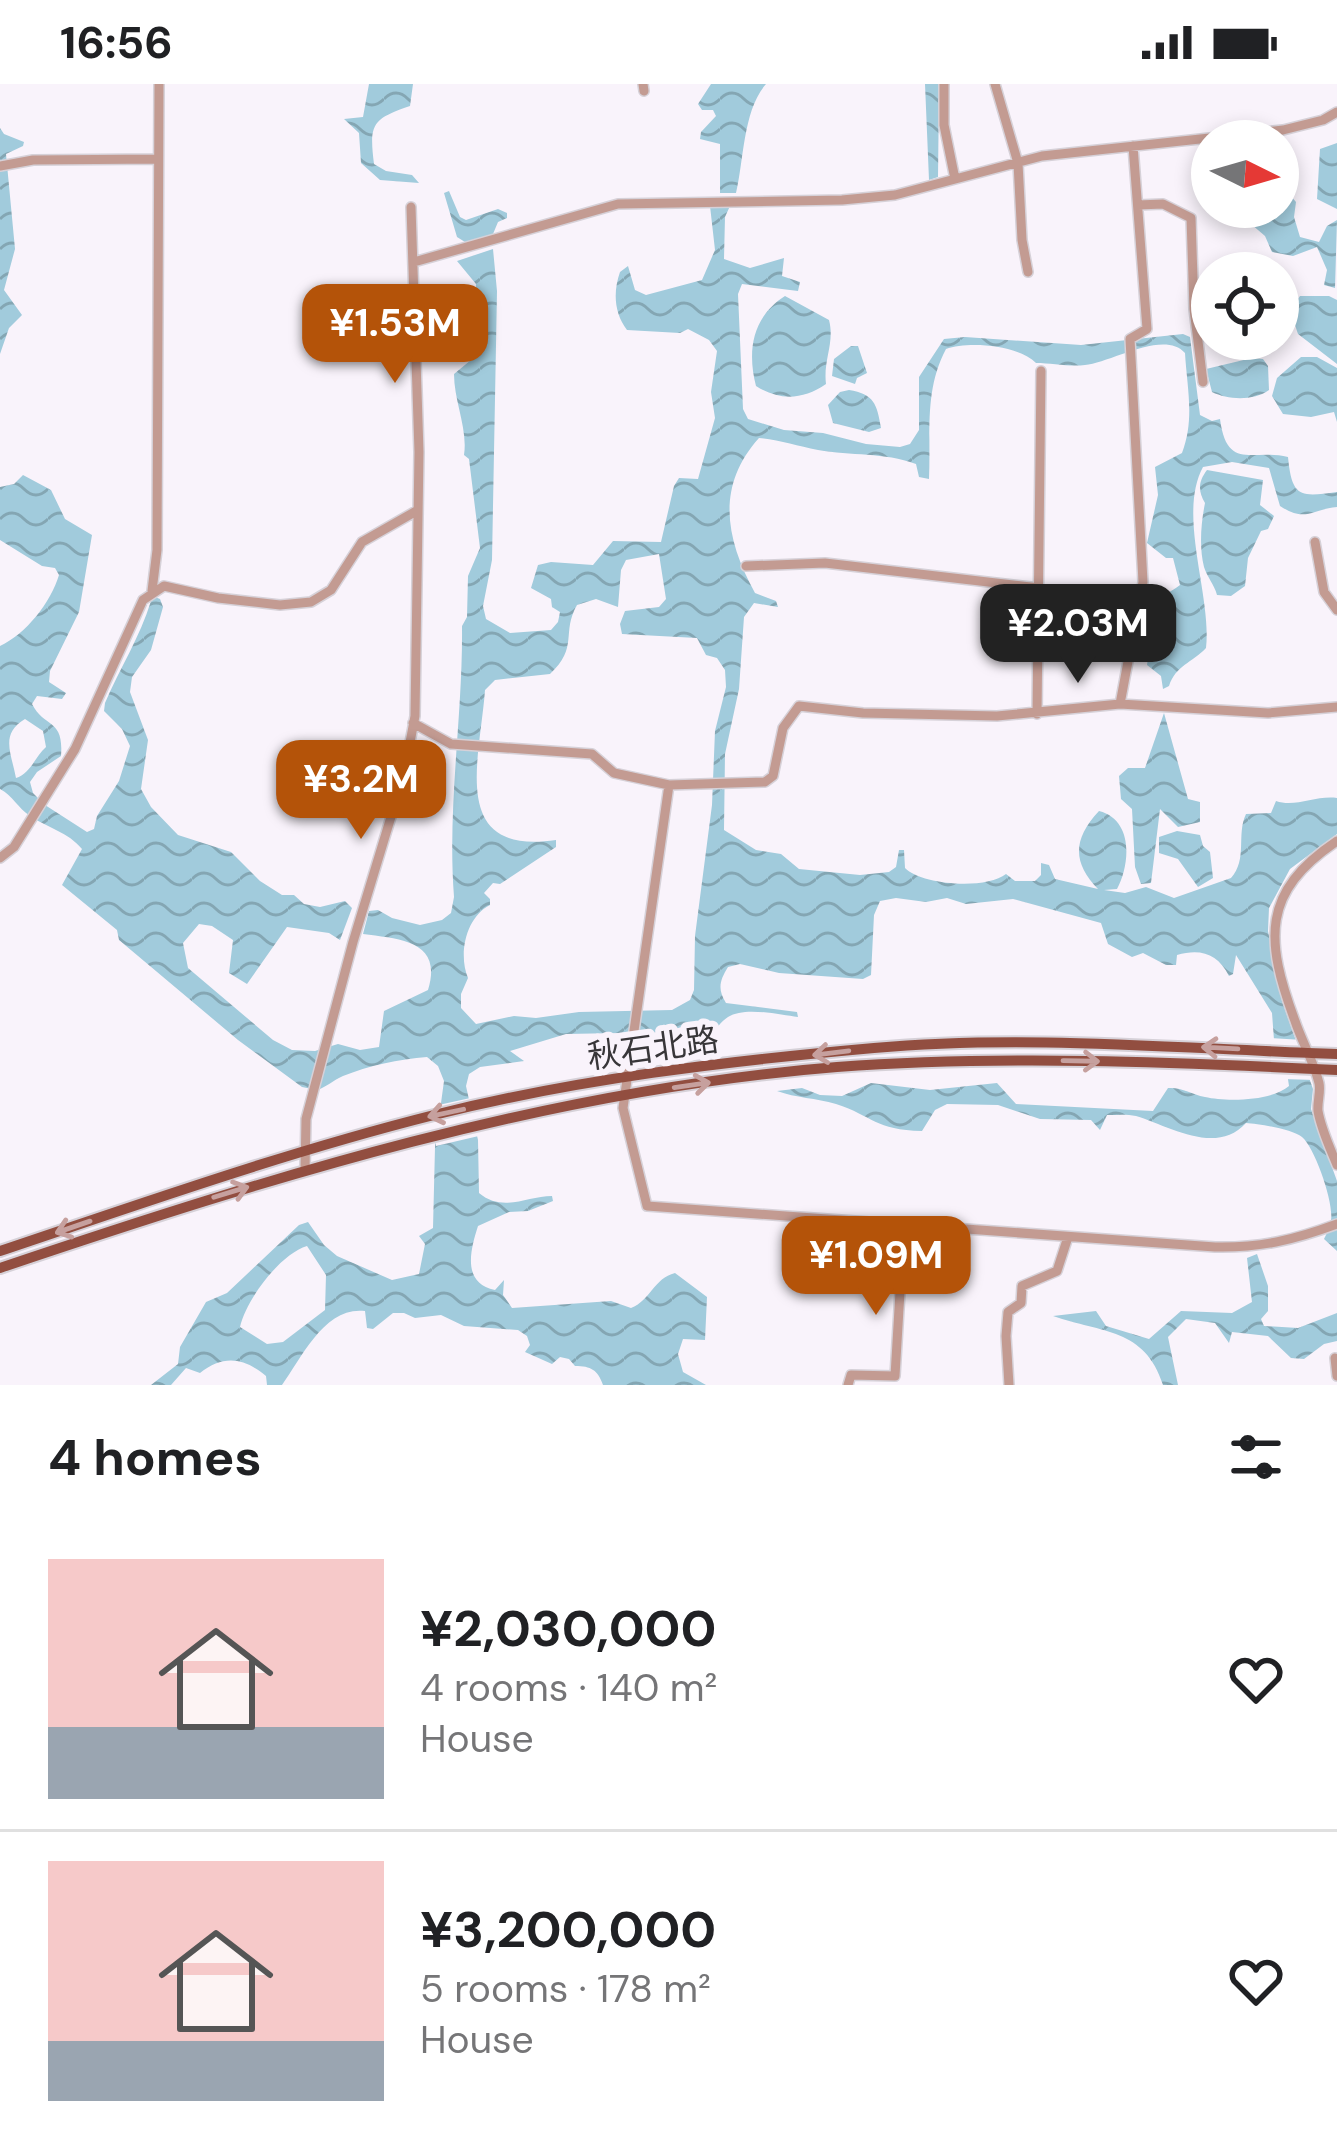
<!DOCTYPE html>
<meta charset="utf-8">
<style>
body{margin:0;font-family:"DM Sans","Noto Sans SC",sans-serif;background:#f2f2f2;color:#202124;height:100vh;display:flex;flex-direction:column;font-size:45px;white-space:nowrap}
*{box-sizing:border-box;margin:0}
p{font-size:39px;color:#757577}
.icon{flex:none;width:66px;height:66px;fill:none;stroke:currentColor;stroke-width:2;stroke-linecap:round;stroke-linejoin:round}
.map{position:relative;height:1301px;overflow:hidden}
.drawer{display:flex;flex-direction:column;background:#fff;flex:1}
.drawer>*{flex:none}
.needle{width:78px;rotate:95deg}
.controls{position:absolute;left:1191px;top:36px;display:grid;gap:24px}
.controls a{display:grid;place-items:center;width:108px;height:108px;border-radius:50%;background:#fff;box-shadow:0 6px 18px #0003;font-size:60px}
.price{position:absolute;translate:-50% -102px;padding:0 27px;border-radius:24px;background:#b45309;color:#fff;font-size:39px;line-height:78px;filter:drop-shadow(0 3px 6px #0008)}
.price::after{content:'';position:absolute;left:50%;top:72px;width:36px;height:27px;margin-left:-18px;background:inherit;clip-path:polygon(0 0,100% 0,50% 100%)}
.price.active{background:#222;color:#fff}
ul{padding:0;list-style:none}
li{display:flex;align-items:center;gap:36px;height:300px;padding:0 48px}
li+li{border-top:3px solid #e0e0e0}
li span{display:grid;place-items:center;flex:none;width:336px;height:240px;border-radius:0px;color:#555}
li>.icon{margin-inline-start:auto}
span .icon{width:144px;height:144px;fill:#fffc;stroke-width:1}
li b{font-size:51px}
h2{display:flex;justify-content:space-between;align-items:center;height:144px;padding:0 48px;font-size:51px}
.status{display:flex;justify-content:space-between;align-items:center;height:84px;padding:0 60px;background:#fff;direction:ltr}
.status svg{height:33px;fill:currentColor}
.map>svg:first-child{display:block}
.water{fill:url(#water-waves);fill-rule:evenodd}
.pier{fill:#f9f3fb}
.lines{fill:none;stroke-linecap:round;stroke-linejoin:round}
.minor-casing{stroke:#d6d1d8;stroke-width:12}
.major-casing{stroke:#d6d1d8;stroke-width:14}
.minor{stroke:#c39b92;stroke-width:9}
.major{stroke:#924e40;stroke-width:10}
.oneway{stroke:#c6a09e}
.labels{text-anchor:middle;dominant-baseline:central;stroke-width:12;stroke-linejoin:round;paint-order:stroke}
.street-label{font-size:33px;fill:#383639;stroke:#f9f3fb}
</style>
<div class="status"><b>16:56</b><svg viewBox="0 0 49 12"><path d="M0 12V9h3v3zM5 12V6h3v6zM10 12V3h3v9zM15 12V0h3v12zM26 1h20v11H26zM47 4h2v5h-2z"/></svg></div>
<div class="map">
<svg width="1337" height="1301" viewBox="0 0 1337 1301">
<defs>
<pattern id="water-waves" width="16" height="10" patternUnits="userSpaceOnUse" patternTransform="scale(3)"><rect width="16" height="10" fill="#a1cbdc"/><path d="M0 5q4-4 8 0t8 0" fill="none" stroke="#84a6b3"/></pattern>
</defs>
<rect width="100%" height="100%" fill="#f9f3fb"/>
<path class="water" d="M369,0H413L410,22C372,35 369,40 374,80L386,87L412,91L419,99L380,96L361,79L359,49L344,35L363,33Z
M711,0H766C743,26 744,76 736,109H720V60L700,55L701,48L716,32L713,26H702L698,20Z
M925,0H938L939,5L938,93L929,96Z
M0,44L4,50L24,58L23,62L6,70L15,165L4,206L22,231L9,244L0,270Z
M1337,59V125L1317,115L1320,65Z
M449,107L460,133L466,136L498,125L507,129V134L498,138L493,150L465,158L457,153L444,109Z
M1278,110L1290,111L1296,118L1294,133L1300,153L1319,158L1327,142L1337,136L1335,204L1324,201L1327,186L1317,163L1293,172L1272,168L1265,152L1244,134L1246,123H1278Z
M710,122H730L725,133L724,175L750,184L784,174L782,192L800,198L798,207L742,200L738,210L743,325L748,335L784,346L823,349L866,360L900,363L910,360L919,346V293L944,255L965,253L1081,261L1183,250L1190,253L1200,331L1212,337L1220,335C1227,388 1253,364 1288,373C1292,414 1300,413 1337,408V423C1312,425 1306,439 1280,422L1269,384L1232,378L1203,383C1177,431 1212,512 1206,564C1192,579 1176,581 1169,602L1163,605L1161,592L1147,581L1148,574L1158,569C1160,555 1158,548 1149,538C1148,513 1163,514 1180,501L1173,474H1166L1147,459L1158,411L1155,383L1182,369C1195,335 1187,304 1185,269C1164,245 1110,279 1085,281C1070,283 1051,279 1036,279C1018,261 969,257 946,265C924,306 931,350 929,395L919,393L916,380C884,368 851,372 818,366C797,362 780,356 759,354C715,403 726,456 755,509L776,517L778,523L754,519L744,533L739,605L725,670L724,746L756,766L781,770L799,785L860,791L889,788L896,783L899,766H904L905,784C921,801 986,806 1006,790L1015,797H1035L1041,791V779L1049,781L1055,795L1098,805C1073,779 1072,756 1099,727C1134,736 1130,781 1117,805L1104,806L1125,809L1146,803L1174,814L1231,794C1248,775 1236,751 1246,730L1271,729L1276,717C1295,724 1316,711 1337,714V750L1290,785L1269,824L1268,847L1282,917L1313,1005L1311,1025L1337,1097V1167L1324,1155C1327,1149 1330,1143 1331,1136C1334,1119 1315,1064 1302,1053C1292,1045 1259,1040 1246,1039C1216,1072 1169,1042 1136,1032C1127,1030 1117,1031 1107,1031L1100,1046L1091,1036L1040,1035L998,1021L947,1020L935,1026L922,1047C875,1046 873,1032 836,1020C816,1014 796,1014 777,1007L802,1004L820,1011L842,1012L871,999L930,1006L997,999L1016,1020L1153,1027L1168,1004C1182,1003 1191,1010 1205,1013C1227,1018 1272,1017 1289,1002L1285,975L1274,956L1272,929L1236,871L1233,890L1229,892C1218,870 1201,864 1177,871L1176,881H1166L1143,869L1132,873L1108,860L1101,839L1013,815L966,820L947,814L926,818L896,814L880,817L874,831L871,891L863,895L779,889L740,880L728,883C720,896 717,905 726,919L797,928L798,933C779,931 745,922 728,933C713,943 710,961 693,967L673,948L566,950L510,967L524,977L480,983L469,990L466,1002L478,1056L479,1109C503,1129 527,1112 552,1112L553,1117L528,1127L509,1128L478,1142C470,1167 462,1199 495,1206L504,1196L503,1211L512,1224L611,1217L631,1224C650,1217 654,1194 675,1189L707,1213L705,1256L683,1255L678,1270L683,1288L706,1301H603C598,1286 591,1282 575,1282L569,1275L560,1273L552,1280L525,1268L530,1261L527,1252L518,1246L464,1242L441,1231L415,1234L404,1229H393L373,1245L367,1244L365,1227C325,1222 302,1273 282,1301H267L266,1292C243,1273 223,1271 200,1289L186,1284L171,1301H151L178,1280L180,1263L206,1218L227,1209L299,1141L308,1138L324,1161L337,1172L392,1196L419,1190L425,1160L419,1152L433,1144L435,1063L444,997L438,982L427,973C399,975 368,982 343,992C333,996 327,1003 317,1006L302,1003L238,956L119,856L117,846L62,801L82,765C68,748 48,744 30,732C18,724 13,712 0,705V562C26,550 51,518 59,491L55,484L42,482L0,456V403L14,400L23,391L51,406L65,435L92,451L79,528L50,587L49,598L66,609L62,615L37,612L32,620C45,645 64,634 61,672L37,688L30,698L33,709L45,721L87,748L94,745L97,732L119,697L130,662L122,645L104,627L105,619C120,584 140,553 151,517L155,513L160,515L163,523L151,566L132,593L130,608L148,656L141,705L151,723L178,751L231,768L260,797L282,811H294L304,820L320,823L345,817L352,824L340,856L329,849L287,843L247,900L229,889L233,856L212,842L199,840L183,859L188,884L273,956L292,966L315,967L338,960L360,966L379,963L384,927L428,906C443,857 401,855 363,850L369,827L378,826L392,834L420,841L442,836L451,829L454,813C447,721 463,633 462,542L467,533L468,492L480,464L469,375L464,371C468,344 454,318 454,290L477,271L476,200L457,177L493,165L497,207L492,476L483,522L486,535L510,549L551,546L558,538L560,528L552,523L551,515L531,504L538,481L551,478L593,481L613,457L661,458L674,402L679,394L698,395L715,334L711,308L717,267L709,256L688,245L680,249L627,246C614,229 613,208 620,188L628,182L635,206L646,211L702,196L715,166ZM659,470L666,515L659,523L625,527L620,540L622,550L697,554L706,571L717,574L725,586L726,603L715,647L712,721L695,852L694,906L690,916L672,926L579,928L536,934L514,932L476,940L461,924V910L468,894C458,870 466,833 490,821V815L484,809L493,799L500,800L556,763V756C448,772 480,676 485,606L495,596L550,590C579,563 561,549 577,521L596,515L618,523L621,486L626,476ZM25,635L43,647L46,663C35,673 30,690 16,694C11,668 0,650 25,635ZM307,1162L326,1191L325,1226L283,1258L267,1260L240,1243C246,1216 280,1170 307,1162Z
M785,212L829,236C835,259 823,276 826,300C803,316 779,317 756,302C747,267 752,233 785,212Z
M1300,212H1329L1337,216V280L1298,250L1290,226Z
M851,262H858L867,289L857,294L855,300L832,292L834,275Z
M1301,273H1317L1337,284V338L1334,328L1311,333L1283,330L1272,312L1277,294Z
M1252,274L1263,275L1268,282L1269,306C1254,317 1228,316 1212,308L1206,285Z
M849,306C874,310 877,320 881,344L869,348L833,339L828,321L840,308Z
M1207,386L1263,396L1260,421L1274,432L1268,445L1261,447L1248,474L1245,502L1231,512L1217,511C1214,500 1207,493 1204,483C1199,463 1201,439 1205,419C1198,407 1198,398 1207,386Z
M1164,629L1188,715L1200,718V738L1178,743L1160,725L1151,799L1141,800L1135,783L1132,725L1121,715L1119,692L1128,684H1145Z
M1177,747L1200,751L1203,762L1210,768L1213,794L1198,803L1178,775L1159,769V753Z
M1257,1170L1268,1202V1227L1261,1235L1264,1242L1298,1244L1337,1229V1257L1324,1260L1304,1275L1291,1274L1268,1252L1232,1248L1229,1259L1215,1239L1186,1235L1168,1253L1178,1301H1163C1145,1244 1102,1249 1053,1232L1096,1227L1106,1242L1149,1255L1181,1227L1232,1229L1252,1218L1247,1174Z"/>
<path class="pier" d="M1268,954L1303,956L1316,996L1282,995L1279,977Z
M475,1013L483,1051L436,1062L434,1022Z"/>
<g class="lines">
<defs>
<path id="minor" d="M643,0L644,7
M944,0V41L955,95
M995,0L1018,79L1022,156L1028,188
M0,82L33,76L158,75
M1138,121L1163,120L1191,134L1194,225L1203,298
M414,178L618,120L842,116L895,111L1042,72L1283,46L1323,36L1337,28
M1315,458L1324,508L1337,526
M746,482L825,479L1039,504
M152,507L157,466L159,0
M1120,620L1143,498L1130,255L1147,245L1133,62
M1037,630L1041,287
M413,639L451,660L592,670L614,689L669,701L765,698L773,692L783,644L799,622L863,629L997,632L1120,620L1268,629L1337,623
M669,701L623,1024L647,1122L1215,1163C1260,1164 1294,1156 1337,1140
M1337,757C1261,808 1265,856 1295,937C1302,958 1314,978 1319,999C1321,1008 1317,1018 1318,1027C1321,1045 1330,1064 1337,1081
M0,774L14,763L75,665L143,516L164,502L218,514L280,521L311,518L331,506L362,458L418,426
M305,1086L306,1035L353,858L404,690L415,632L419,368L411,123
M1335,1274L1337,1292
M848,1301L851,1291L895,1292L904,1141
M1009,1301L1006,1252L1008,1228L1021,1219L1022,1202L1057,1187L1068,1153"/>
<path id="major" d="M0,1167C143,1119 287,1068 434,1031C577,995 727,977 874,964C1028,950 1183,965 1337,970
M0,1184C273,1092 548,1006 837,983C1004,971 1171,978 1337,986"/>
</defs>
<use href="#minor" class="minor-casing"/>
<use href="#major" class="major-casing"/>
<use href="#minor" class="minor"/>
<use href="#major" class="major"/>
</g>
<defs><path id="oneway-shaft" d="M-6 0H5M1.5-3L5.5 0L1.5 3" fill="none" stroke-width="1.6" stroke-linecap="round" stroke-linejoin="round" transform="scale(3)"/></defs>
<g class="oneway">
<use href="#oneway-shaft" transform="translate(1220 964) rotate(-177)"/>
<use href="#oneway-shaft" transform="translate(831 969) rotate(173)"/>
<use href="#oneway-shaft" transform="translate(1081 977) rotate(1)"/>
<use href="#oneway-shaft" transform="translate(692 1001) rotate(-8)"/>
<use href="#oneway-shaft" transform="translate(446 1029) rotate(168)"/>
<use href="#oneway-shaft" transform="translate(231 1108) rotate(-17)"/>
<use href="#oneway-shaft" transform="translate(73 1143) rotate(161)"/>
</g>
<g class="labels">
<g class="street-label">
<text transform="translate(653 964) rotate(-8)">秋石北路</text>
</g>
</g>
</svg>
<div class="controls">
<a><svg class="needle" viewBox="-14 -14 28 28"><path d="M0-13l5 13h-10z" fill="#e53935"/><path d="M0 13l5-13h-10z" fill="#757577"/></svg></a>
<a><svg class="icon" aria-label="locate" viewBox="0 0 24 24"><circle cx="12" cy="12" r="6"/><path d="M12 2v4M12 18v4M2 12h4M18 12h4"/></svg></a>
</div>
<b class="price" style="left:395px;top:302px">¥1.53M</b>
<b class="price active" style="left:1078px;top:602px">¥2.03M</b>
<b class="price" style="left:361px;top:758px">¥3.2M</b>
<b class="price" style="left:876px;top:1234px">¥1.09M</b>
</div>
<section class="drawer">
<h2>4 homes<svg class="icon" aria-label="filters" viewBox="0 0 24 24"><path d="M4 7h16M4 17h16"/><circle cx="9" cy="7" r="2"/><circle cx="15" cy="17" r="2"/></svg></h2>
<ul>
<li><span style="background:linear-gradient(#f6c9c9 70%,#9aa5b1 0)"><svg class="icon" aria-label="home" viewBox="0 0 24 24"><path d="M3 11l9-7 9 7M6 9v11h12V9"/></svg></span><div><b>¥2,030,000</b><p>4 rooms · 140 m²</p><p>House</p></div><svg class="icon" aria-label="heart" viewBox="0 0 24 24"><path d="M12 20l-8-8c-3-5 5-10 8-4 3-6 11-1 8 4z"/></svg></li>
<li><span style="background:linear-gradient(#f6c9c9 75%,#9aa5b1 0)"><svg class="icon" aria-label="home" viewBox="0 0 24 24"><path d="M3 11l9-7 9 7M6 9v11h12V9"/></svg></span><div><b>¥3,200,000</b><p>5 rooms · 178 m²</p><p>House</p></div><svg class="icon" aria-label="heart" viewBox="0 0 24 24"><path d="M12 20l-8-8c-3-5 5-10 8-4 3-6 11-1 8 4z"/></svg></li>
</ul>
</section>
